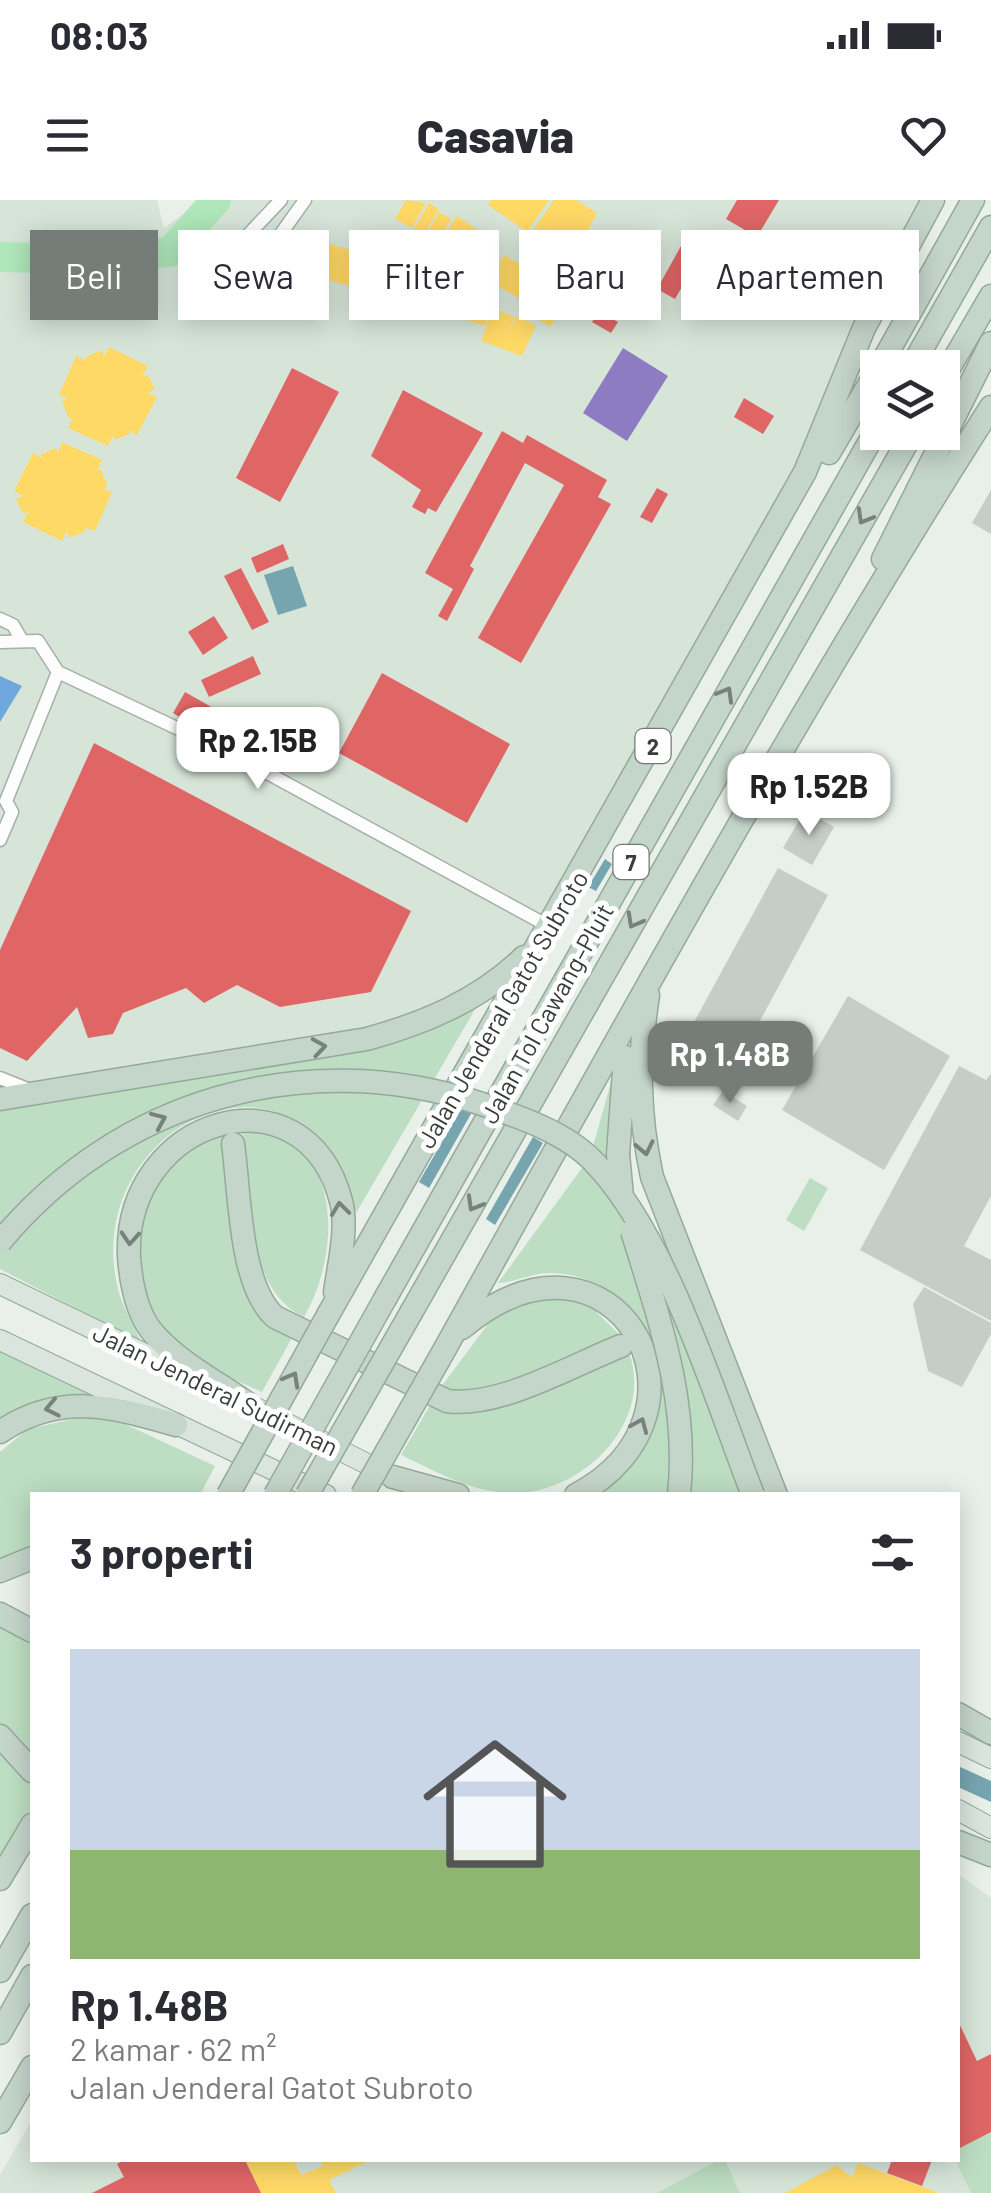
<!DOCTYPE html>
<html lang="id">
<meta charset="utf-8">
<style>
body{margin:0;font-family:Barlow,sans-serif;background:#f2f2f3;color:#2b2b33;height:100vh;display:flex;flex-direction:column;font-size:38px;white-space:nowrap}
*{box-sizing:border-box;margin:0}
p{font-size:32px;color:#7c7c81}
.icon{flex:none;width:55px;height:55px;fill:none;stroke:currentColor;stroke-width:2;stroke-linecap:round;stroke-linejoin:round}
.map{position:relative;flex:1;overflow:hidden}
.side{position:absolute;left:30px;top:1292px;width:930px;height:670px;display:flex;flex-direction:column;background:#fff;border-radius:0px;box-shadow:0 5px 25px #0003}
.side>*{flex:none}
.hud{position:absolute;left:30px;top:30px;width:932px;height:90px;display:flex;gap:20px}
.tools{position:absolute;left:860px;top:150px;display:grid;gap:20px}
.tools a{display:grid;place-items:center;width:100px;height:100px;border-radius:0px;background:#fff;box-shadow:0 5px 25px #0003;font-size:50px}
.price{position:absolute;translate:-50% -85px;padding:0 22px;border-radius:20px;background:#fff;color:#222;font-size:32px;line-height:65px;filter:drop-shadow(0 2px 5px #0008)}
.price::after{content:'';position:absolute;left:50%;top:60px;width:30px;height:22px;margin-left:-15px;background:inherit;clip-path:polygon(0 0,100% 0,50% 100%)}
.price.on{background:#767c77;color:#fff}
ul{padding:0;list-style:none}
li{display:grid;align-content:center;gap:20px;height:530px;padding:0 40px}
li+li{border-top:2px solid #e1e1e2}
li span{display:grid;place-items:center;height:310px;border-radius:0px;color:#555}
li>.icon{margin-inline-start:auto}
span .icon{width:180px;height:180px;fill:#fffc;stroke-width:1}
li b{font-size:42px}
h2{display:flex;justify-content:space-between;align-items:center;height:120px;padding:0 40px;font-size:42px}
.tag{padding:0 35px;border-radius:0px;background:#fff;box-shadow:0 5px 25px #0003;font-size:35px;line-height:90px}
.tag.on{background:#767c77;color:#fff}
.status{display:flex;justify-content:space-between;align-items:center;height:70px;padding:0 50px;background:#fff;direction:ltr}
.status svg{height:28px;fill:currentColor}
header{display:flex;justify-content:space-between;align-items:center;height:130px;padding:0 40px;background:#fff;font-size:45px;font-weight:800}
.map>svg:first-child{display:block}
.built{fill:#d7e5d9}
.green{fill:#bddec2}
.homes{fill:#ffd966}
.shops{fill:#e06666}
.offices{fill:#8e7cc3}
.schools{fill:#6fa8dc}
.public{fill:#76a5af}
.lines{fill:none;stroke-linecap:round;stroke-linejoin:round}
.river{stroke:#afe6ba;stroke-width:30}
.building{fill:#c6ccc7}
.street-casing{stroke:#a8aea9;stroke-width:15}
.primary-casing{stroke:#95a99a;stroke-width:22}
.highway-casing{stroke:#95a99a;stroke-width:25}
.street{stroke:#fcfdfc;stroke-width:12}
.primary{stroke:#dae5de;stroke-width:20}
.highway{stroke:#c4d5ca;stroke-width:22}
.highway-bridge-casing{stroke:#95a99a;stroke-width:25;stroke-linecap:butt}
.highway-bridge{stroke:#c4d5ca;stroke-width:22}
.oneway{stroke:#77827a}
.labels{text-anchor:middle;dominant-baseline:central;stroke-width:10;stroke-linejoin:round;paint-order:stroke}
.shield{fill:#fff;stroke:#747874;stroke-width:2.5}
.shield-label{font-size:22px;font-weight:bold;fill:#383e39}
.street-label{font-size:25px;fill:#383e39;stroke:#fff}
</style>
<div class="status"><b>08:03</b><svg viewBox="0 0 49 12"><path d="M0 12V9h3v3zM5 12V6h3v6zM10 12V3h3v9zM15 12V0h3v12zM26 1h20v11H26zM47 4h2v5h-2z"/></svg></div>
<header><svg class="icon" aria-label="menu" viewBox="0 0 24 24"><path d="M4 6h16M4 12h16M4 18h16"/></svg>Casavia<svg class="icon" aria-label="heart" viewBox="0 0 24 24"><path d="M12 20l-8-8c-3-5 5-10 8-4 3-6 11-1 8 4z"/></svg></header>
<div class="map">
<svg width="991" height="1993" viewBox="0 0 991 1993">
<rect width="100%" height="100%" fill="#e8f0e9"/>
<path class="built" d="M0,0H157L164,28L203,0H933L805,272L542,740L414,826L0,898Z
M958,1674L991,1698V1993H0V1975L32,1920V1960H958Z"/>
<path class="green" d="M484,794L356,1013C309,820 82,920 117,1085C121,1104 133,1124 141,1142L0,1069V898L367,839Z
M629,818L618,954L622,995L753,1295H589C605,1277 646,1240 654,1219C677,1150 623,1072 549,1073C533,1073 512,1083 498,1083L590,957Z
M242,932C345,931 342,1052 304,1117C243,1089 250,989 242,932Z
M224,933L247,1084L294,1134L262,1192C232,1178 199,1167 176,1142C111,1073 129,961 224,933Z
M810,978L828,988L804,1031L786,1020Z
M556,1096L586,1102L623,1138L484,1193L464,1195L441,1187L491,1120L511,1103Z
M0,1140L120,1208L81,1203L0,1232Z
M628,1150C657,1222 580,1296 510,1293C471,1292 435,1271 401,1255L433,1200L444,1205Z
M78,1218L114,1219L215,1266L200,1295H32V1350L0,1364V1252L28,1229Z
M0,1414L32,1431V1625L0,1679Z
M991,1932V1993H971L955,1960L958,1949Z
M719,1960H725L740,1993H657Z"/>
<path class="homes" d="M406,0L426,3L412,28L395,19Z
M491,0H549L527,32L488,5Z
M554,0H576L597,13L574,56L531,33Z
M429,3L439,9L424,35L414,29Z
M439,12L451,19L437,45L424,38Z
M457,16L489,37L471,65L439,43Z
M326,43L364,54L353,87L315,76Z
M504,55L540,76L525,102L489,81Z
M366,56L410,73L404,89L412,70L443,84L434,112L421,107L427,85L420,106L356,88Z
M546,77L572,93L550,127L525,110Z
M447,82L494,101L485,126L460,118L465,102L459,117L436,108Z
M493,108L514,117L508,134L516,116L536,125L522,156L481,141Z
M109,147L148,166L142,177L148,175L155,189L148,193L157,197L137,235L128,230L130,234L114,240L113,235L108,246L68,228L73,217L69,219L62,201L68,199L59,195L76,156L87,161L85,157L102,150L104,157Z
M62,242L102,260L97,271L101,269L108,287L103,289L112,292L95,331L84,327L86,331L70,338L67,331L62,341L23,322L29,311L23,314L16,299L23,296L14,291L33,253L42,258L41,254L56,248L58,253Z
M245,1960H294L301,1975L323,1966L320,1960H370L329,1980L336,1993H261Z
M858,1963L939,1993H785L837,1965L852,1978Z"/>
<path class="shops" d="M737,0H779L757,37L726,19Z
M690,30L739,58L725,84L694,66L675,99L657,89Z
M196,80L218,92L207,113L185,101Z
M240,87L243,114L224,116L221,90Z
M599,111L618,122L611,133L592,122Z
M292,168L339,192L280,302L236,278Z
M403,190L483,233L436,312L428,308L425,314L412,307L421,290L371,256Z
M744,198L774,216L763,234L734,217Z
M502,231L523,243L527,235L607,280L598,297L611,304L521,463L478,438L564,285L525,263L470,366L474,369L447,421L438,416L453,389L425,373Z
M657,288L668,294L652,323L640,317Z
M283,344L289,359L257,373L251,358Z
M241,368L269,422L252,430L224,376Z
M214,416L228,438L203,455L188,432Z
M253,456L261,474L209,497L201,480Z
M382,473L510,544L467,623L339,553Z
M185,492L236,521L223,543L173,513Z
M94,543L411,711L371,792L280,807L237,785L204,803L186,788L123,813L113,834L88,838L77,807L27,861L0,848V750Z
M958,1821L977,1861L991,1854V1932L958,1949Z
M124,1960H245L261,1993H92L124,1977L117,1964Z
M892,1960H932L922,1986L887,1973Z"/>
<path class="offices" d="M623,148L668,176L627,241L583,213Z"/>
<path class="schools" d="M0,476L22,486L0,522Z"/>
<path class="public" d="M293,366L307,406L278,415L264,375Z
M605,659L612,664L596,691L588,687Z
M466,900L476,905L429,988L419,982Z
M533,937L543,943L495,1025L486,1019Z
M958,1566L991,1581V1602L958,1587Z"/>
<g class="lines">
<path class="river" d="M0,57L67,59L170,52L216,0"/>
</g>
<path class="building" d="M991,290V334L972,323Z
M805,610L834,627L812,665L783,648Z
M778,668L828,695L743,852L693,824Z
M848,796L950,856L884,970L782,910Z
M959,866L986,880L991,874V996L964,1046L991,1060V1121L860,1050Z
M723,891L747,906L738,921L713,905Z
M924,1087L991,1123V1134L962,1187L928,1171L913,1104Z"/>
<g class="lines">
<defs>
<path id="street" d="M201,68L230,54L281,0
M259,106L255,70L305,0
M0,419L13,425L21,439
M0,442L38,441L58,472L238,557L550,727
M0,640L12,612L6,601L58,472
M0,878L30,890"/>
<path id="primary" d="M0,1084L201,1181
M0,1140L326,1295
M236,1198L389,1275
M958,1542L991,1558
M958,1610L991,1628"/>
<path id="highway" d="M879,168L973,0
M911,168L991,27
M942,180L991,96
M829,253L878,169
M883,359L991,143
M648,795C638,862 638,911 652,977L776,1295
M0,899L367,839C425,823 480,800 524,757
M233,944C240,992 239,1085 275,1117L447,1201C500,1208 570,1166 621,1146
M618,954L625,857
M386,1097L878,227
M412,1111L913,232
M328,1115L805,272L864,128L933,0
M462,1128C614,1000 732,1212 576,1295
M446,1147C622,830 796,513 991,207
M247,1203C217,1182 180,1163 155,1135C137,1116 131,1083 129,1057C123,917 305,863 341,1001C348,1028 339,1064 335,1092
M0,1232C59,1192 112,1206 176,1225
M393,1277L458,1295
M0,1371L32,1358
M0,1414L32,1431
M958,1514L991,1533
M0,1536L32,1571
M958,1642L991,1655
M0,1679L32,1625
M0,1771L32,1715
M0,1833L32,1776
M0,1922L32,1867"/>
</defs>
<use href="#street" class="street-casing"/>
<use href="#primary" class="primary-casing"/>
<use href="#highway" class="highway-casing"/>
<use href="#street" class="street"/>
<use href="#primary" class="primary"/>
<use href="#highway" class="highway"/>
<defs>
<path id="highway-bridge" d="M618,954L622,996
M632,1031C659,1119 689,1201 679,1295
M0,1042C118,900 304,846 479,903C517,916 565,932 593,961C667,1037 714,1195 753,1295
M228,1295L328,1115
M275,1295L386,1097
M307,1295L412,1111
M362,1295L446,1147"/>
</defs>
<use href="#highway-bridge" class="highway-bridge-casing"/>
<use href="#highway-bridge" class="highway-bridge"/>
</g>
<defs><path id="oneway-chevron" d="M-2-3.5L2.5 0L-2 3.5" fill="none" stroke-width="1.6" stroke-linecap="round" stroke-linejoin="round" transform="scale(2.5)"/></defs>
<g class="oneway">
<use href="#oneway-chevron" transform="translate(864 317) rotate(120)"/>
<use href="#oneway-chevron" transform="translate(726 494) rotate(-60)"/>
<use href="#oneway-chevron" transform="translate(634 721) rotate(119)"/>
<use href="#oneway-chevron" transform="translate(319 847) rotate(-9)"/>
<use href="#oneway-chevron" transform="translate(159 920) rotate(-23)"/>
<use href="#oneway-chevron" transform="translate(645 948) rotate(78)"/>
<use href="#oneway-chevron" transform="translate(474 1004) rotate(120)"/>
<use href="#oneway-chevron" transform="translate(340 1009) rotate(-97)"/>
<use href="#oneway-chevron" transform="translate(130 1038) rotate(94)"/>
<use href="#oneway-chevron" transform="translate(292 1179) rotate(-61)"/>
<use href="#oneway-chevron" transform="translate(52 1208) rotate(168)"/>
<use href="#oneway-chevron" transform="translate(640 1225) rotate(-67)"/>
</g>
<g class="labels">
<g class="shield">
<rect x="635.5" y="529" width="35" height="34" rx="8"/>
<rect x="613.5" y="645" width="35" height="34" rx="8"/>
</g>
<g class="shield-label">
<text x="653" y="546">2</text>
<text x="631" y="662">7</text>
</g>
<g class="street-label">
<text transform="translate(502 809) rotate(-60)">Jalan Jenderal Gatot Subroto</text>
<text transform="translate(546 813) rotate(-61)">Jalan Tol Cawang–Pluit</text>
<text transform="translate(216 1189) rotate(26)">Jalan Jenderal Sudirman</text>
</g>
</g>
</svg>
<div class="tools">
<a><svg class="icon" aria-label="layers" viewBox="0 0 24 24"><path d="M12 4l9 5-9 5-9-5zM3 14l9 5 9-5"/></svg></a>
</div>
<b class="price" style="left:258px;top:592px">Rp 2.15B</b>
<b class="price" style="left:809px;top:638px">Rp 1.52B</b>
<b class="price on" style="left:730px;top:906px">Rp 1.48B</b>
<div class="hud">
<a class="tag on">Beli</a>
<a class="tag">Sewa</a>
<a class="tag">Filter</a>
<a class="tag">Baru</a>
<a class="tag">Apartemen</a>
</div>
<section class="side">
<h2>3 properti<svg class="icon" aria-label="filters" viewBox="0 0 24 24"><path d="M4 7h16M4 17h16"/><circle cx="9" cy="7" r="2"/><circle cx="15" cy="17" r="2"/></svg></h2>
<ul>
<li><span style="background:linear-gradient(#c9d6e8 65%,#8fb573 0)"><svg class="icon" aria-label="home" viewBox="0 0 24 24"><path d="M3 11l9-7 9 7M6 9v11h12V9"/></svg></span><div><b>Rp 1.48B</b><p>2 kamar · 62 m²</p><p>Jalan Jenderal Gatot Subroto</p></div></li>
</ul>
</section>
</div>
